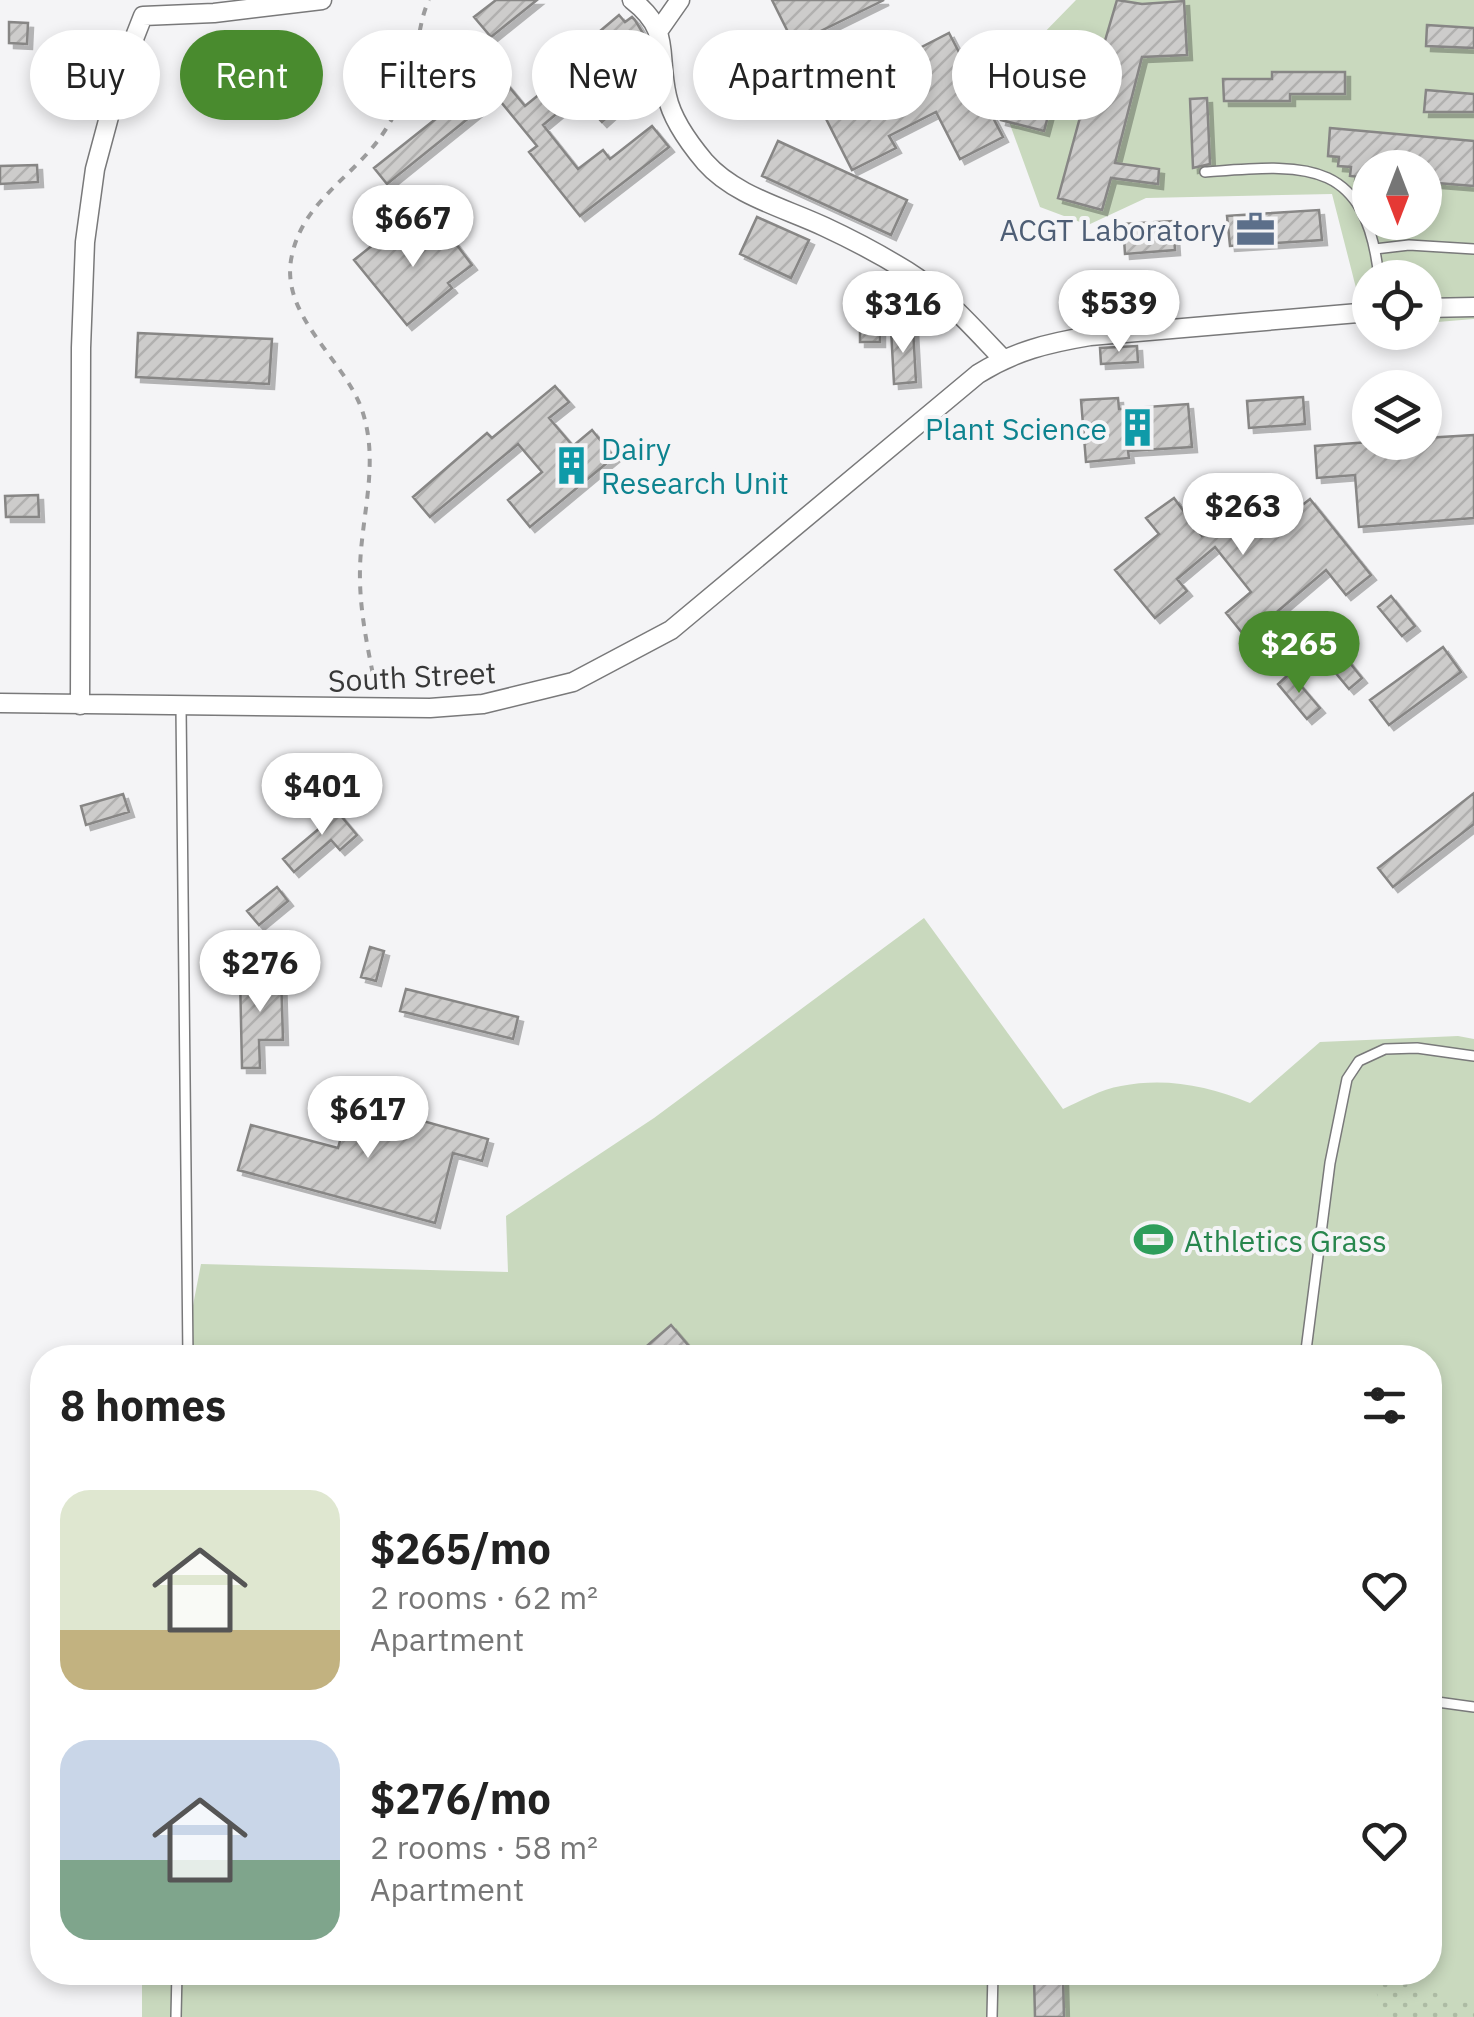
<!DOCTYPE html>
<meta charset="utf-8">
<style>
body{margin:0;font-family:"IBM Plex Sans",sans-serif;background:#f6f6f6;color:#222;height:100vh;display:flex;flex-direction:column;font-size:38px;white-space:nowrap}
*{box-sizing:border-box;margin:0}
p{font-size:32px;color:#767676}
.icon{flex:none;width:55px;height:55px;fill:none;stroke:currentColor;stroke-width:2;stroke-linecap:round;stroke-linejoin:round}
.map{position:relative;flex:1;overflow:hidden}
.panel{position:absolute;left:30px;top:1345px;width:1412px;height:640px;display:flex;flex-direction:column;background:#fff;border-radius:40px;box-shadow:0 5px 15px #0003}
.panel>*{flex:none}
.top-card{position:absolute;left:30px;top:30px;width:1415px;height:90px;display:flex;gap:20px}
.needle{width:65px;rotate:180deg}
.buttons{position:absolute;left:1352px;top:150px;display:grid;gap:20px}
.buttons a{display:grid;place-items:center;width:90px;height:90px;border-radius:50%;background:#fff;box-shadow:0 5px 15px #0003;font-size:50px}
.price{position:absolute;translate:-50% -85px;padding:0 22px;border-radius:35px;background:#fff;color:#222;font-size:32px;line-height:65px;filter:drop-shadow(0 2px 5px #0008)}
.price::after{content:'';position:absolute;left:50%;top:60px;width:30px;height:22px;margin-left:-15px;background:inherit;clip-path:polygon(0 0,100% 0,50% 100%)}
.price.selected{background:#498b2e;color:#fff}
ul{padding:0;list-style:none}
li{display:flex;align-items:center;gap:30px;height:250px;padding:0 30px}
li span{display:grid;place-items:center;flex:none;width:280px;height:200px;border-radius:30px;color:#555}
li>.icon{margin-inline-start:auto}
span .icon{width:120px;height:120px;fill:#fffc;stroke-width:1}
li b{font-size:42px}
h2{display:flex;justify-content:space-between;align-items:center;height:120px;padding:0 30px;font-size:42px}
.chip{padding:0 35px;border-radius:45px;background:#fff;box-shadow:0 5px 15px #0003;font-size:35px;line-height:90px}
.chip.selected{background:#498b2e;color:#fff}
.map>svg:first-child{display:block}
.grass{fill:#c9d9be;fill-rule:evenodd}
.park{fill:url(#park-dots)}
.building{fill:url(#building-hatch);stroke:#878685;stroke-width:2.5;filter:url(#shadow)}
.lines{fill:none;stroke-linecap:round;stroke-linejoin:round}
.service-casing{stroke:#79797a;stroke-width:12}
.minor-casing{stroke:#79797a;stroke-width:21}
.path{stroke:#9c9c9d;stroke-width:4;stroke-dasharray:8 8;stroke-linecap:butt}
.service{stroke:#fff;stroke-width:9}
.minor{stroke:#fff;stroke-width:18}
.labels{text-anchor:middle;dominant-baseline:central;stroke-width:8;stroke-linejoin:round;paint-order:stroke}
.service-label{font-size:30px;fill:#4e5e75;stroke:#f4f4f6;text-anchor:end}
.culture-label{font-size:30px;fill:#0d838f;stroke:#f4f4f6;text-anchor:end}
.street-label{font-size:30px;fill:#383838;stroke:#f4f4f6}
.leisure-label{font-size:30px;fill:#27864d;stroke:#f4f4f6;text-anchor:start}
</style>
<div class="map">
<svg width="1474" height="2017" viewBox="0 0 1474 2017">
<defs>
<pattern id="park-dots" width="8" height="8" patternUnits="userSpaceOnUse" patternTransform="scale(2.5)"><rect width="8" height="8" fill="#c9d9be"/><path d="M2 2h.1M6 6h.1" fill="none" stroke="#adbba4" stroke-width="1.8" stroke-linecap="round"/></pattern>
<pattern id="building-hatch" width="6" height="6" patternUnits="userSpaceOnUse" patternTransform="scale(2.5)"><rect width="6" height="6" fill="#cdcccb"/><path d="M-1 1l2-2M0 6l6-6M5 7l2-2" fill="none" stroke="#b1b0af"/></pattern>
<filter id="shadow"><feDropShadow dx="5" dy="5" stdDeviation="0" flood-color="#0004"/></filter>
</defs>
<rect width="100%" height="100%" fill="#f4f4f6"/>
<path class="grass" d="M1076,0H1474V319L1425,323V278H1370V327H1366L1332,194L1146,198L1088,225L1040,207L995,83ZM1370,168H1425V222H1370Z
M924,918L1063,1109C1081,1101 1101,1089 1121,1086C1166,1077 1208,1086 1250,1103L1320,1042L1458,1036L1474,1039V2017H142V1972H1430V1358L183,1357L201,1264L508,1272L506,1216L654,1118Z"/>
<path class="park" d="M1376,1974L1474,2005V2017H1378Z"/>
<path class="building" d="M496,0H537L491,37L474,17Z
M772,0H884L794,44Z
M1117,0L1142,4L1184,1L1187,55L1142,57L1115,163L1159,169L1158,184L1111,178L1102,210L1058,198L1091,77L1094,78Z
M619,15L625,22L632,17L635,20L647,40L609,71L632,95L602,122L578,96L543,125L578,169L603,150L610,159L652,126L669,147L580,216L529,152L537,146L496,96L387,184L374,168L496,71L525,106L606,40L599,32Z
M9,22L28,23L27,44L9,43Z
M1427,25L1474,28V48L1426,46Z
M949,33L1003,137L960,159L936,112L889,136L896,148L852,170L817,101L857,80L864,85L911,61L908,54Z
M743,34L768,65L718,106L703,88L711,82L700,69Z
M1272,72H1345V94H1290V101H1224L1223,79H1272Z
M1011,79L1055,90L1044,131L1001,120Z
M1426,90L1474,94V112H1424Z
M1207,98L1210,164L1193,168L1190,99Z
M1330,128L1474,141V186L1425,182V168H1370V178L1350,176L1351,167L1338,166L1339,157L1328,156Z
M778,141L907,200L891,235L762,176Z
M37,165L38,182L0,184V166Z
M1319,210L1322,240L1230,246L1227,216Z
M757,217L809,240L791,278L740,254Z
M1173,221L1175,250L1125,254L1123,224Z
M399,224L418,247L444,228L472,265L448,283L452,288L407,325L354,260Z
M880,324V342H860V325Z
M913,328L916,382L894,384L891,329Z
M138,333L272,339L269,384L136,377Z
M1137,346L1138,362L1101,364L1100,348Z
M555,386L569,402L549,418L573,446L592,430L614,457L530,527L508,500L542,472L518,444L430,517L413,497L487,433L492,438Z
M1303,397L1305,424L1249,428L1247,401Z
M1118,398L1119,409L1188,404L1192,447L1128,451L1129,458L1086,462L1081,400Z
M1474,435V518L1359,527L1355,475L1317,478L1315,446L1370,442H1425V438Z
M38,495L39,517H6L5,496Z
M1254,497L1277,525L1310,499L1371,575L1346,595L1326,570L1271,617L1268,614L1243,634L1226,613L1251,592L1215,547L1177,579L1187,591L1155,618L1115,570L1159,534L1146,518L1174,498L1202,536Z
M1391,596L1415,626L1402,636L1378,607Z
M1333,642L1362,678L1349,689L1319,653Z
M1443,647L1461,672L1389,725L1370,700Z
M1290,673L1320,708L1307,719L1278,684Z
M1474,793V824L1393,887L1378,868Z
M123,794L129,812L86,825L81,806Z
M331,804L357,835L340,850L331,840L294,872L283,859L321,827L314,819Z
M277,887L288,901L259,925L247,911Z
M370,947L384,951L376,981L361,977Z
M281,974L283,1040H259L260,1068H242L240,975Z
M406,989L518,1017L513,1039L400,1011Z
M351,1101L488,1139L482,1161L453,1153L435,1223L238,1170L251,1125L338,1148Z
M671,1325L699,1358H633Z
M1034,1978H1063L1064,2017H1035Z"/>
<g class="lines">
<defs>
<path id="service" d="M1205,172C1303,165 1366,155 1379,278
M1375,249L1409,245L1474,249
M181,707L188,1358
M1305,1358L1330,1163L1347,1079L1359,1061L1385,1049L1417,1048L1474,1056
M1430,1701L1474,1707
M176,2017L177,1972
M992,2017L993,1972"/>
<path id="minor" d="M632,0C672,31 657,53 667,96C672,120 689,143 705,162C735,196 785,208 825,227C853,240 881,255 907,271C944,294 973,328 1003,359
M659,30L680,0
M1425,308L1474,307
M0,703L430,708L483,704L573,682L671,630L978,374C1015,351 1048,343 1090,336L1370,312
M80,705L81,348L85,242L95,169L121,72L143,16L214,13L322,0"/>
</defs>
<use href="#service" class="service-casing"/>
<use href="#minor" class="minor-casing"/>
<path class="path" d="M376,689C368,650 359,609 360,569C361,516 380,463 362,410C344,358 278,315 292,255C303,202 353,177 382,135C396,115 406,90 413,66C419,44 419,21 429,0"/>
<use href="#service" class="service"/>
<use href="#minor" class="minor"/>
</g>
<defs>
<symbol id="office-bare" viewBox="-9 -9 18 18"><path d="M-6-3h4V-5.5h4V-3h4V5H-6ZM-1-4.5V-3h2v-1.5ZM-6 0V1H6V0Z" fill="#5c6f8a" stroke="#f4f4f6" stroke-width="2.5" paint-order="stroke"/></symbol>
<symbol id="building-bare" viewBox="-9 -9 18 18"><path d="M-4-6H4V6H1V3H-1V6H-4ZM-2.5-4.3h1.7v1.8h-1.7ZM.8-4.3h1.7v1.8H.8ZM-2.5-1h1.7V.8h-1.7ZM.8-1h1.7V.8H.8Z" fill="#0f9aa8" stroke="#f4f4f6" stroke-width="2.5" paint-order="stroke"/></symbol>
<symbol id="stadium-bare" viewBox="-9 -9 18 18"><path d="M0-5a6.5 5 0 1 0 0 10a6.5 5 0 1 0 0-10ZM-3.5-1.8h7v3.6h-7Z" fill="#2e9e5b" stroke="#f4f4f6" stroke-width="2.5" paint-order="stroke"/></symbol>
</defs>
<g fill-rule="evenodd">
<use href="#office-bare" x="1228" y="202" width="55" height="55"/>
<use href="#building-bare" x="1110" y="400" width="55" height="55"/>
<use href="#building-bare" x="544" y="438" width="55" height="55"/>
<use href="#stadium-bare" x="1126" y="1212" width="55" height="55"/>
</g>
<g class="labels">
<g class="service-label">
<text x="1226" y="229">ACGT Laboratory</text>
</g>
<g class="culture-label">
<text x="1107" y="428">Plant Science</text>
<text x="601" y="448" text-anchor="start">Dairy<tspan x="601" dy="34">Research Unit</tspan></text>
</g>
<g class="street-label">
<text transform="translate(412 676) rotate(-3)">South Street</text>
</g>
<g class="leisure-label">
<text x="1184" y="1240">Athletics Grass</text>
</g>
</g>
</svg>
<div class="buttons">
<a><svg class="needle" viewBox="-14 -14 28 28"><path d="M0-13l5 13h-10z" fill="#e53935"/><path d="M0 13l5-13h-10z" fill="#767676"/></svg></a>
<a><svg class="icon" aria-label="locate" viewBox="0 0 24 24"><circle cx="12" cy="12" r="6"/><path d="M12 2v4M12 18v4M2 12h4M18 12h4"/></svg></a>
<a><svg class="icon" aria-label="layers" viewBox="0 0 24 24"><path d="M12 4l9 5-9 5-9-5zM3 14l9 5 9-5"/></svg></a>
</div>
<b class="price" style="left:413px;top:270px">$667</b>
<b class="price" style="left:1119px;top:355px">$539</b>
<b class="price" style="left:903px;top:356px">$316</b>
<b class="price" style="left:1243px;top:558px">$263</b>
<b class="price selected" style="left:1299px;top:696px">$265</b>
<b class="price" style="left:322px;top:838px">$401</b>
<b class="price" style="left:260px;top:1015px">$276</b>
<b class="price" style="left:368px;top:1161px">$617</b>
<div class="top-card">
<a class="chip">Buy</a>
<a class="chip selected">Rent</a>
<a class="chip">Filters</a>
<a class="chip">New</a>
<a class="chip">Apartment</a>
<a class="chip">House</a>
</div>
<section class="panel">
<h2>8 homes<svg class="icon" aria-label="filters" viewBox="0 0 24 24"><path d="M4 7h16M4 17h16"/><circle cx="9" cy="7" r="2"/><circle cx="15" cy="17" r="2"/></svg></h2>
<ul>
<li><span style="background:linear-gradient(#dfe7d0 70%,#c2b280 0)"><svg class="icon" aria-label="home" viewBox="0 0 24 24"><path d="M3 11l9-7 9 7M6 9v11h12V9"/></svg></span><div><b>$265/mo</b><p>2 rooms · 62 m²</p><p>Apartment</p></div><svg class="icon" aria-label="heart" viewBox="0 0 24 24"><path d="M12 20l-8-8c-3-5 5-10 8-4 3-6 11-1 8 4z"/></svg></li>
<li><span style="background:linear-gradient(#c9d6e8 60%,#7fa58c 0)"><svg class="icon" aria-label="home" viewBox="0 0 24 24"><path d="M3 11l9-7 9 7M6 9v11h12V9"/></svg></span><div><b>$276/mo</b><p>2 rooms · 58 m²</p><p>Apartment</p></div><svg class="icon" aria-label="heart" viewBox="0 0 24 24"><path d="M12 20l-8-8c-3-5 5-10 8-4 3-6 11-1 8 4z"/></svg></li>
</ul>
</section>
</div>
